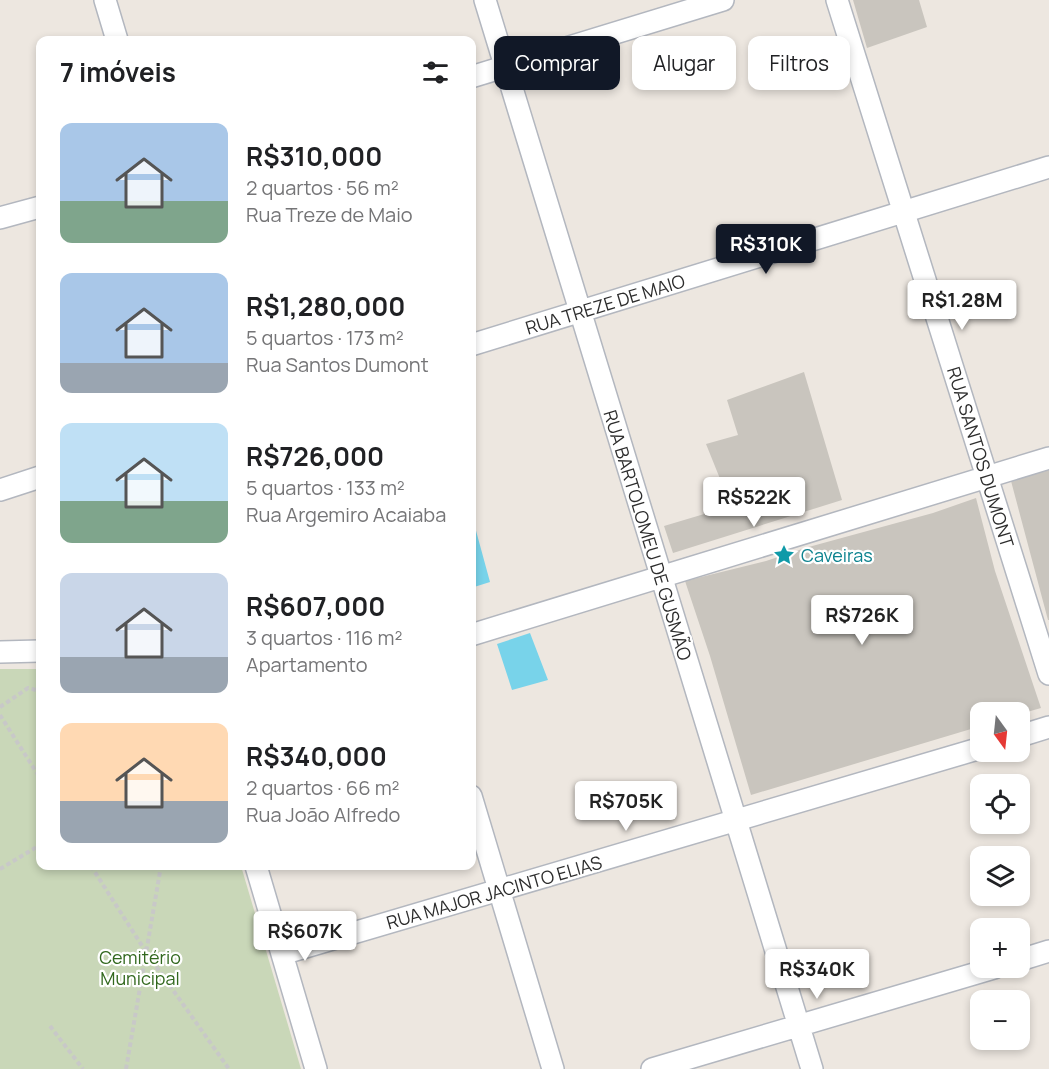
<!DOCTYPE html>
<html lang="pt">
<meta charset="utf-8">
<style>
body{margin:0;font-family:Manrope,sans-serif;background:#f6f6f6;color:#202124;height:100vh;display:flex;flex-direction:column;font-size:22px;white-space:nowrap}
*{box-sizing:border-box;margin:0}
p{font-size:20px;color:#757577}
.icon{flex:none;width:33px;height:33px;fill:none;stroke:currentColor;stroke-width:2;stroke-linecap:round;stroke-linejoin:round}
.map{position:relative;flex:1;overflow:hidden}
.sheet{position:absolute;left:36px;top:36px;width:440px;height:834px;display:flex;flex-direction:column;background:#fff;border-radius:12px;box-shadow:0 3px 9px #0003}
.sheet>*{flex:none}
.top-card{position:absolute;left:494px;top:36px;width:465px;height:54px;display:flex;gap:12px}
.needle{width:39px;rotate:165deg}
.tools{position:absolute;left:970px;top:702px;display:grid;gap:12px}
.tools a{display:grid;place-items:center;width:60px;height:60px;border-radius:12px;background:#fff;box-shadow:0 3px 9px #0003;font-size:30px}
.price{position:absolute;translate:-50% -51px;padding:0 14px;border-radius:6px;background:#fff;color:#222;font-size:20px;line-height:39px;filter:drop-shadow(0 2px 3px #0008)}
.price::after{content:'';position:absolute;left:50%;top:36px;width:18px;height:14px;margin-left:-9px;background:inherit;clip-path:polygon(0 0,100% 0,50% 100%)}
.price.current{background:#111827;color:#fff}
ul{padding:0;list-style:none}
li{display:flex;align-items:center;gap:18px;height:150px;padding:0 24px}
li span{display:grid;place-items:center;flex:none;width:168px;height:120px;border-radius:12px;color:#555}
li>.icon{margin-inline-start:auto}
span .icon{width:72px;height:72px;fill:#fffc;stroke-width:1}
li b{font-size:26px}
h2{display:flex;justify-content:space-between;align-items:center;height:72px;padding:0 24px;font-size:26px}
.chip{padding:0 21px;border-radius:12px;background:#fff;box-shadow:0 3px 9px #0003;font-size:21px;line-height:54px}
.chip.current{background:#111827;color:#fff}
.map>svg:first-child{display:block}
.cemetery{fill:#c9d7b8}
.water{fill:#78d3ea}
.building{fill:#c9c5be}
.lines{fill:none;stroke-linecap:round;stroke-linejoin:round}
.minor-casing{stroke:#b3b7bf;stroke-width:24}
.path{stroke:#c8c8c8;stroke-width:4;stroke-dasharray:4.5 3;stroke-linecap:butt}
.minor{stroke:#fff;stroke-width:21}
.labels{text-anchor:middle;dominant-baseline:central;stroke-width:4.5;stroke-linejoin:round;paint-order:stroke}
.street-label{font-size:18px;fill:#2d2d2d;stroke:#fff}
.culture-label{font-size:18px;fill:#0d838f;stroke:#fff;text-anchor:start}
.park-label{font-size:18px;fill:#32681e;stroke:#fff}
</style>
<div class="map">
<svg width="1049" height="1069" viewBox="0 0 1049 1069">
<rect width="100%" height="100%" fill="#ede7e0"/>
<path class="cemetery" d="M0,669H40V866H241L301,1069H0Z"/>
<path class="water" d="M475,527L490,582L471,588V529Z
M530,633L548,680L512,690L497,644Z"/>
<path class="building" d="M853,0H919L927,27L867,48Z
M804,372L842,500L673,553L664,526L731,506L706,444L738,435L727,400Z
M1049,470V620H1048L1011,481Z
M976,498L995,571L1041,708L1020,714L981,712V726L751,795L710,656L685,581L766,561L805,548L933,513Z"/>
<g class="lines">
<defs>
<path id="minor" d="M105,0L117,40
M485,0L812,1069
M837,0L1049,674
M471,77L723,0
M0,218L40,207
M471,345L1049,167
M0,490L40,477
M471,635L1049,458
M0,652L40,651
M1020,736L1049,727
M471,796L553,1069
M256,866L316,1069
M282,954L981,748
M1020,960L1049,951
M652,1069L994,968"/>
</defs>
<use href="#minor" class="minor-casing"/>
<path class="path" d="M0,707L28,688L40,691
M0,715L40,778
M91,866L146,952L229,1069
M0,869L40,845
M50,1026L83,1069
M126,1069L161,866"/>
<use href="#minor" class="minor"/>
</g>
<defs>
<symbol id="sight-bare" viewBox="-9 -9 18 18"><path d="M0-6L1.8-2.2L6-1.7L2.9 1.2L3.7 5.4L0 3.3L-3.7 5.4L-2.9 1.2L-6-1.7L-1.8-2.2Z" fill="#0f9aa8" stroke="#fff" stroke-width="2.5" paint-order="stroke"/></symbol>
</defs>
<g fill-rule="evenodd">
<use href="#sight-bare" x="769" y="540" width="30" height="30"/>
</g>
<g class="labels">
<g class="street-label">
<text transform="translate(605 304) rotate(-17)">RUA TREZE DE MAIO</text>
<text transform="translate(981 457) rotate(73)">RUA SANTOS DUMONT</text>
<text transform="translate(648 535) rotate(73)">RUA BARTOLOMEU DE GUSMÃO</text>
<text transform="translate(494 892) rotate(-16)">RUA MAJOR JACINTO ELIAS</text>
</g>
<g class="culture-label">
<text x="801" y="555">Caveiras</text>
</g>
<g class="park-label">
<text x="140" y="957">Cemitério<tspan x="140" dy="21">Municipal</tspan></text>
</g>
</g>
</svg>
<div class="tools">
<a><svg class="needle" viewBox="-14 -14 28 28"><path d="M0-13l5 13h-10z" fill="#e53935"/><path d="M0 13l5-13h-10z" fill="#757577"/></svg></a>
<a><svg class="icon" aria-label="locate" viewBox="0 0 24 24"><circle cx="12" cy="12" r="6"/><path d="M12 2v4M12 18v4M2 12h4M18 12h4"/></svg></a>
<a><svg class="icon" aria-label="layers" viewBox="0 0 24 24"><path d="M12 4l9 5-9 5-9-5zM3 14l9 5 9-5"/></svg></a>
<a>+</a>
<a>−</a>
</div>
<b class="price current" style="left:766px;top:275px">R$310K</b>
<b class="price" style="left:962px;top:331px">R$1.28M</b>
<b class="price" style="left:754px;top:528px">R$522K</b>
<b class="price" style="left:862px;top:646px">R$726K</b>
<b class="price" style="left:626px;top:832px">R$705K</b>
<b class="price" style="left:305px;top:962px">R$607K</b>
<b class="price" style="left:817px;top:1000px">R$340K</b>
<div class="top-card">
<a class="chip current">Comprar</a>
<a class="chip">Alugar</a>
<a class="chip">Filtros</a>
</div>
<section class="sheet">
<h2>7 imóveis<svg class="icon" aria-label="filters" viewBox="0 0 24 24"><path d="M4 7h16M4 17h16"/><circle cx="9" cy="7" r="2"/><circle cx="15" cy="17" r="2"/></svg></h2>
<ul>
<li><span style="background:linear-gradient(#a9c7e8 65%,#7fa58c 0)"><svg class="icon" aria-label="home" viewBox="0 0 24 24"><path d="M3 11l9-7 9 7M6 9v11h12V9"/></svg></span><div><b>R$310,000</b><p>2 quartos · 56 m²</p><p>Rua Treze de Maio</p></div></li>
<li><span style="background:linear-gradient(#a9c7e8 75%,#9aa5b1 0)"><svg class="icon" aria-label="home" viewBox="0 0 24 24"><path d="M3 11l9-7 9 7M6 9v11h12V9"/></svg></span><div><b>R$1,280,000</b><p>5 quartos · 173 m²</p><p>Rua Santos Dumont</p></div></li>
<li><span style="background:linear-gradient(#bfe0f5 65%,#7fa58c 0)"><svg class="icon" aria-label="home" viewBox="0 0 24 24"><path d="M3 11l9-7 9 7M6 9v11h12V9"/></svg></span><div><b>R$726,000</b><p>5 quartos · 133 m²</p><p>Rua Argemiro Acaiaba</p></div></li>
<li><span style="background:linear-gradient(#c9d6e8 70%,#9aa5b1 0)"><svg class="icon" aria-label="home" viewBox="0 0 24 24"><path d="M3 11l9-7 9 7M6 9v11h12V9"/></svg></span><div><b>R$607,000</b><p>3 quartos · 116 m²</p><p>Apartamento</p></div></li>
<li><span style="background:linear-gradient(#ffd9b3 65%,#9aa5b1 0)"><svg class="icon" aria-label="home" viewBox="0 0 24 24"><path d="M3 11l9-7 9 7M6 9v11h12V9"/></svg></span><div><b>R$340,000</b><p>2 quartos · 66 m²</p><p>Rua João Alfredo</p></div></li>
</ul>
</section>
</div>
